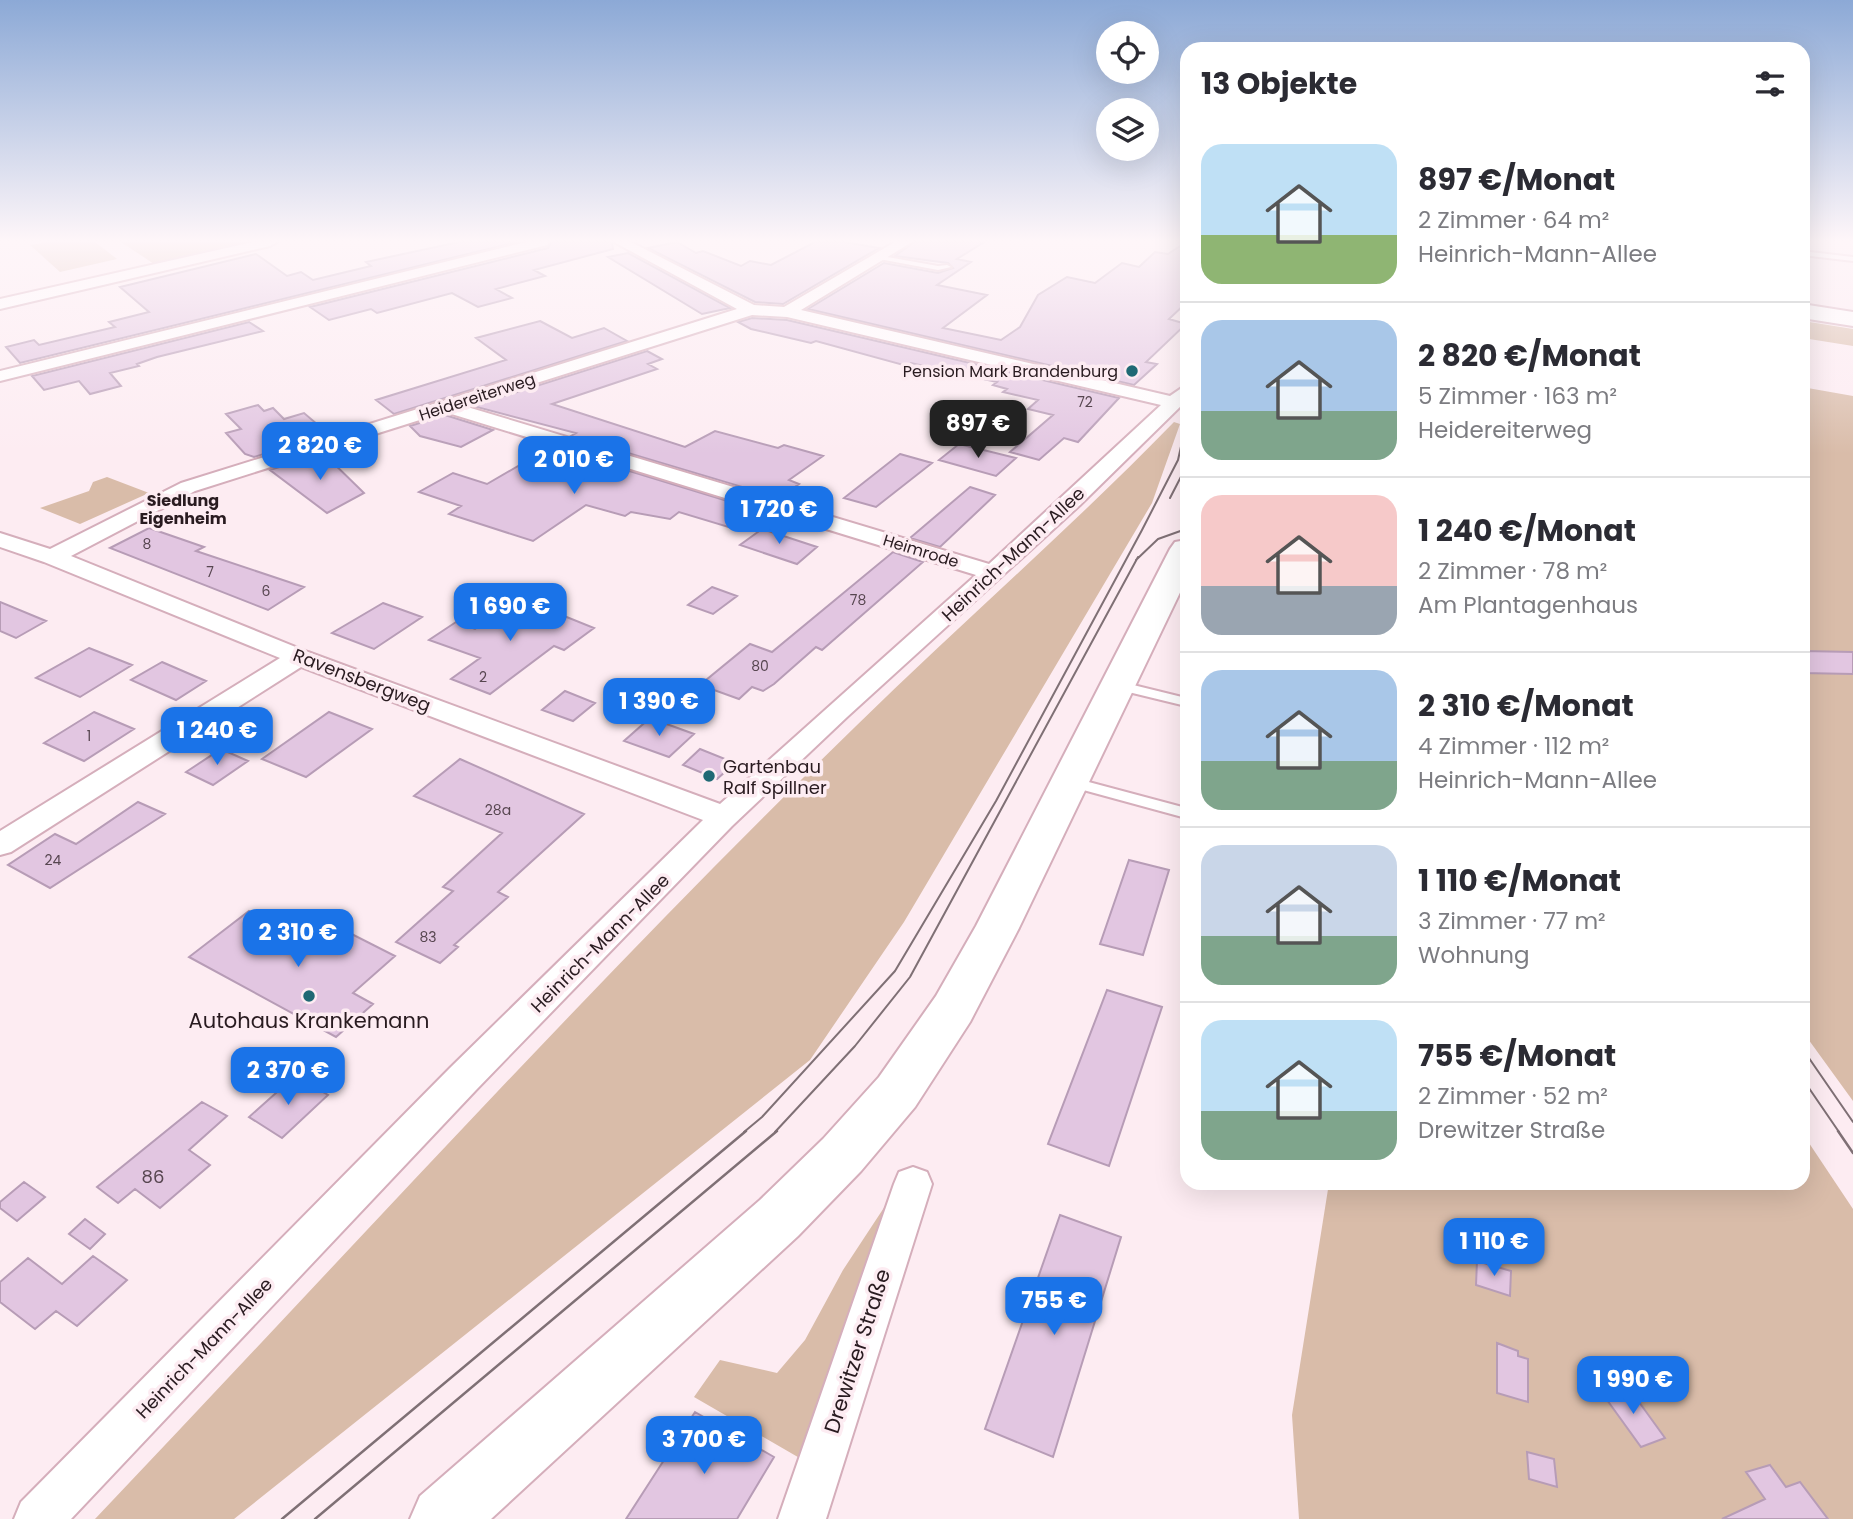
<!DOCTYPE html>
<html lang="de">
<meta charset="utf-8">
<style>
body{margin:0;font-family:Poppins,sans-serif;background:#f2f2f3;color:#2b2b33;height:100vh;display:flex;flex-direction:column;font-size:26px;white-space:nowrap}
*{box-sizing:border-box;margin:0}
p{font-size:23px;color:#7c7c81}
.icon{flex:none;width:38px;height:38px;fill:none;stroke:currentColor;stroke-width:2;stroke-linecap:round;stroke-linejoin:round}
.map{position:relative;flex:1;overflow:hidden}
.sheet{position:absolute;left:1180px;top:42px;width:630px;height:1148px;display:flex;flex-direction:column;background:#fff;border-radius:21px;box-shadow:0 7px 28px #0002}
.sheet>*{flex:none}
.fabs{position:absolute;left:1096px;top:21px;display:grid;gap:14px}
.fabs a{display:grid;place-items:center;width:63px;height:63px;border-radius:50%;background:#fff;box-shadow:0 7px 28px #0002;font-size:35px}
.price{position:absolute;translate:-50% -60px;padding:0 16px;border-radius:14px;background:#1a73e8;color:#fff;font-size:23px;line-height:46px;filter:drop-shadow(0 2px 4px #0008)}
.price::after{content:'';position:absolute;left:50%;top:42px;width:21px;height:16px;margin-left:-10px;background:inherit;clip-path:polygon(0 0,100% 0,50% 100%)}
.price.on{background:#222;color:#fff}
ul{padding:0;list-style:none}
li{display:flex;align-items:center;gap:21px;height:175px;padding:0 21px}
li+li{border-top:2px solid #e1e1e2}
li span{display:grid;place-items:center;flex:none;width:196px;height:140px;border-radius:21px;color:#555}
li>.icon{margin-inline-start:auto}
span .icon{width:84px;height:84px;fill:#fffc;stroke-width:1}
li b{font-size:30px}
h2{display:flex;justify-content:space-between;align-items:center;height:84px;padding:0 21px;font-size:30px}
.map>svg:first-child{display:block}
.green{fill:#d9bca9}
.building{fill:#e2c6e1;stroke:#b79cb6;stroke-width:2}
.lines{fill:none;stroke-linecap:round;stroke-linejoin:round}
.lane-casing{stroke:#d5aebb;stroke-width:4}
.street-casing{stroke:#d5aebb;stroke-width:4}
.secondary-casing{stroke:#d5aebb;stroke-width:4}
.lane{fill:#fff;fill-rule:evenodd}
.street{fill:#fff;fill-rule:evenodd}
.secondary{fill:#fff;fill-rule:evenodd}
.tram-far1{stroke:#7f7075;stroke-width:2}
.tram{stroke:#7f7075;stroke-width:2.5}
.poi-dot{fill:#1f6974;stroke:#fdecf2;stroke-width:2.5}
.labels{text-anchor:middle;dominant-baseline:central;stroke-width:7;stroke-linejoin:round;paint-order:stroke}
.number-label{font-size:14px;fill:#574650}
.far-poi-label{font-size:16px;fill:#291b20;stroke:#fdecf2;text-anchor:end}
.far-street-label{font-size:16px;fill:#291b20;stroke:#fdecf2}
.far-neighbourhood-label{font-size:16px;font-weight:bold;fill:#291b20;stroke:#fdecf2}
.street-label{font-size:18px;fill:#291b20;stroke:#fdecf2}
.poi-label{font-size:18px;fill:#291b20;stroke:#fdecf2;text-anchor:start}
.near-number-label{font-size:18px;fill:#574650}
.near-poi-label{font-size:21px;fill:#291b20;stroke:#fdecf2}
.near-street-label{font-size:21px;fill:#291b20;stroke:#fdecf2}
</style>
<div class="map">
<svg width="1853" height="1519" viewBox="0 0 1853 1519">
<rect width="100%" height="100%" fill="#fdecf2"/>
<path class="green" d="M48,242H95L117,259L60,272L30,245Z
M121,242H265L157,266Z
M1803,321L1853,329V346L1803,338Z
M1802,387L1853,396V1101L1803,1032Z
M1174,422L1180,424L1152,503L904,922L810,1060L234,1519H95C347,1254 593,982 855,727C960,624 1071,528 1174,422Z
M107,477L149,493L80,524L40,508L89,491L93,482Z
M1803,1134L1853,1209V1519H1299L1292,1415L1329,1183H1802Z
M889,1200L803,1460L694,1397L720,1360L777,1373L805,1340L843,1270Z"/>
<path class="building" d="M459,242H517L20,363L6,347L34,340L39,345L115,327L109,322L149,312L120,287L256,254L287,276L301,272L313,280L371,266L366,262Z
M552,242H612L613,249L534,270L545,276L496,289L512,298L478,307L452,293L377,313L371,309L329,320L310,307L548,248Z
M677,242L696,253L703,251L741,266L750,261L771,265L815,242H844L879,248L783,304L755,302L648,248Z
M914,242H984L957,259L971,262L937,285L987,295L943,328L1001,340L1020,327L1038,295L1067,277L1095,283L1122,263L1139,267L1155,252L1168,254L1186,242V303L1169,319L1186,324L1146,362L1157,364L1134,385L808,309L884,263L938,273L953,268L948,263L895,256Z
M628,253L730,308L702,314L608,257Z
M752,318L787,320L1119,398L1078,442L1064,438L1039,460L1010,452L1053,415L1028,409L1038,400L1003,392L1007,389L993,385L997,382L911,363L907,366L816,341L811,343L751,329L738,322Z
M540,321L572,338L604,328L627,341L394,414L376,400L506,360L476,338Z
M249,322L263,331L157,357L137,364L139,366L110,373L121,386L90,394L79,381L44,390L32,376Z
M647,351L662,359L648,364L657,369L552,404L685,447L715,431L778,448L784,445L823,456L789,480L799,484L779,498L571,436L576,433L473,406Z
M258,405L264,411L273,408L284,419L304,413L324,430L304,436L309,440L254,457L245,454L226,433L241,429L226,414Z
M445,415L493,430L461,447L420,436L410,426Z
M959,444L1016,458L996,476L939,460Z
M551,447L760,511L735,529L679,512L670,519L631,512L625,516L586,505L533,541L449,514L461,506L419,492L453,473L487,484Z
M323,453L364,493L327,513L270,470Z
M900,454L932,463L876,507L844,498Z
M970,487L995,495L940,547L910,538Z
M149,528L204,547L196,551L304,587L268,610L110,548Z
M762,529L817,547L797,564L740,545Z
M893,552L923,562L822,650L816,647L774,684L763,691L752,687L739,699L700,685L750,644L772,652Z
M712,587L737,596L713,614L688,605Z
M522,599L594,628L564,650L554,646L490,694L451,679L480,658L429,640L456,622L475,629Z
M0,602L46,621L16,638L0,631Z
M383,603L422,617L374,649L332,633Z
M89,648L132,665L80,697L36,678Z
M1802,651L1853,652V674L1802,673Z
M162,662L206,681L176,700L131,680Z
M565,691L595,703L573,721L542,710Z
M94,712L134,729L84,761L44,743Z
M329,712L372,729L306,777L262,759Z
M650,718L694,734L669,757L624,741Z
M221,749L248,761L213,785L186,772Z
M700,749L735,763L717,779L683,765Z
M460,759L584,814L498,892L508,897L454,945L458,947L440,963L396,942L453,891L443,887L502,833L414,796Z
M138,802L165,814L50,888L8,865L55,834L76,844Z
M1129,860L1169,870L1143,955L1100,944Z
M249,911L307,940L328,922L395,956L353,993L373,1004L336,1037L189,957Z
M1107,990L1162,1007L1109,1166L1048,1144Z
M295,1076L328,1095L282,1138L249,1117Z
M202,1102L227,1116L189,1150L210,1165L160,1208L135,1189L118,1203L97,1187Z
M24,1182L45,1197L17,1221L0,1208V1202Z
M1060,1215L1121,1237L1053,1457L985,1429Z
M85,1219L105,1234L90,1249L69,1234Z
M93,1256L127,1280L77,1326L56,1311L35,1329L0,1302V1282L28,1258L62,1284Z
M1477,1261L1511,1271L1510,1296L1476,1285Z
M1497,1343L1518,1351V1356L1528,1359V1402L1497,1393Z
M1626,1384L1665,1438L1641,1447L1602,1393Z
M695,1412L774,1457L737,1519H626Z
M1527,1452L1554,1459L1557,1487L1529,1479Z
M1770,1465L1786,1487L1800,1482L1828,1519H1722L1765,1499L1746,1472Z"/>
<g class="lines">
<defs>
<path id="lane" d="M1802,251L1853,257V261L1802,255Z
M876,255L938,266L947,265L951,267L938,270L879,259L875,257Z
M1117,681L1186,698V706L1112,688L1110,685L1112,682Z
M1070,777L1186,808V818L1065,785L1063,782L1065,779Z"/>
<path id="street" d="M253,242H277L270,246L0,309V299Z
M526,242H549L547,245L0,381V371Z
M614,242H631L754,305L784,307L895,242H912L801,310L1170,396L1186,385V401L1080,505L847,717L732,826L476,1090L71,1519H14L21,1502L450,1068L703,820L301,667L11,852L0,855V831L280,658L44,562L0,547V533L50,549L181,483L737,309ZM752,315L787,317L1161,405L989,564L464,406ZM445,412L976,575L720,804L308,652L71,556L195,491Z
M913,1167L927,1172L932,1184L826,1519H778L894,1184L899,1172Z"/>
<path id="secondary" d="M1802,304L1853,312V326L1802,318Z
M1186,540V580L1019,928L970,1022L915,1107L861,1171L798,1236L491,1519H410L420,1496L760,1200L823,1139L879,1077L936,996L976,926L1170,549L1175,542Z"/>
</defs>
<use href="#lane" class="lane-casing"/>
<use href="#street" class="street-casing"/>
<use href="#secondary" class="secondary-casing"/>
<use href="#lane" class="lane"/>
<use href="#street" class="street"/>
<use href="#secondary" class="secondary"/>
<path class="tram-far1" d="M1170,498L1186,467
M1136,560L1158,539L1186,529
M1802,1048L1853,1122
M1802,1078L1839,1132
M744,1132L762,1117L895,971L996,801L1142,530L1178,460L1186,424
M775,1132L855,1046L910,977L1138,557"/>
<path class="tram" d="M1838,1131L1853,1153
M282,1519L746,1131
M315,1519L777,1131"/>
</g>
<linearGradient id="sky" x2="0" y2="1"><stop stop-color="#8ca9d6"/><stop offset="0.53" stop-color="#fef6f9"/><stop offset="1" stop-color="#fef6f9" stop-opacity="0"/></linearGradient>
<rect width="1853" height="454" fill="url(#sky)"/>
<g class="poi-dot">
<circle cx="1132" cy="371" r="7"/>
<circle cx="709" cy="776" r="7"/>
<circle cx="309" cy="996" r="7"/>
</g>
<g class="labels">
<g class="number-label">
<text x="1085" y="402">72</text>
<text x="147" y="544">8</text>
<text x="210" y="572">7</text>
<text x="266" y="591">6</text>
<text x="858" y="600">78</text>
<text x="760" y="666">80</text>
<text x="483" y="677">2</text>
<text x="89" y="736">1</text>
<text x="498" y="810">28a</text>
<text x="53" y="860">24</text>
<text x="428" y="937">83</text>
</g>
<g class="far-poi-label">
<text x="1118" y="371">Pension Mark Brandenburg</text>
</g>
<g class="far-street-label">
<text transform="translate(477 397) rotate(-18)">Heidereiterweg</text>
<text transform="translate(921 551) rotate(17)">Heimrode</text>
</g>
<g class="far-neighbourhood-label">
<text x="183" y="500">Siedlung<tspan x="183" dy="18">Eigenheim</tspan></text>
</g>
<g class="street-label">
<text transform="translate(1013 554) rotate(-43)">Heinrich-Mann-Allee</text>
<text transform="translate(362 680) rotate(21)">Ravensbergweg</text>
<text transform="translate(600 943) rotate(-45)">Heinrich-Mann-Allee</text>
<text transform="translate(204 1348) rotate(-46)">Heinrich-Mann-Allee</text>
</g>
<g class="poi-label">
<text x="723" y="766">Gartenbau<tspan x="723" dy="21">Ralf Spillner</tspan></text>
</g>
<g class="near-number-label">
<text x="153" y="1176">86</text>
</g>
<g class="near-poi-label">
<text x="309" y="1020">Autohaus Krankemann</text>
</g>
<g class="near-street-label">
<text transform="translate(857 1351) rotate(-72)">Drewitzer Straße</text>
</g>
</g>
</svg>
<div class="fabs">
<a><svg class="icon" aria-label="locate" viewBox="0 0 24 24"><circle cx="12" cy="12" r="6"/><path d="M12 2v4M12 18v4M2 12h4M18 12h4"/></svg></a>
<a><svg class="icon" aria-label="layers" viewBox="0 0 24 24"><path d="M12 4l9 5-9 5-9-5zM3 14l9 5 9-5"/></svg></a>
</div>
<b class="price on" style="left:978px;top:460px">897 €</b>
<b class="price" style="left:320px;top:482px">2 820 €</b>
<b class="price" style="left:574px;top:496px">2 010 €</b>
<b class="price" style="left:779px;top:546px">1 720 €</b>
<b class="price" style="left:510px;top:643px">1 690 €</b>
<b class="price" style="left:659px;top:738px">1 390 €</b>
<b class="price" style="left:217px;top:767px">1 240 €</b>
<b class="price" style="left:298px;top:969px">2 310 €</b>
<b class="price" style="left:288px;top:1107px">2 370 €</b>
<b class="price" style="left:1494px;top:1278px">1 110 €</b>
<b class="price" style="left:1054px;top:1337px">755 €</b>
<b class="price" style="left:1633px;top:1416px">1 990 €</b>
<b class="price" style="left:704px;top:1476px">3 700 €</b>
<section class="sheet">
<h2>13 Objekte<svg class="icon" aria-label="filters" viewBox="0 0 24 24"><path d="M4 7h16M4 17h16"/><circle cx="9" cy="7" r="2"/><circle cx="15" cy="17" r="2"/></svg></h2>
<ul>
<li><span style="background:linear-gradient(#bfe0f5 65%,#8fb573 0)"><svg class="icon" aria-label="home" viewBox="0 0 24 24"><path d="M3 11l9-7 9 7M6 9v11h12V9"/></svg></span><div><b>897 €/Monat</b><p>2 Zimmer · 64 m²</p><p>Heinrich-Mann-Allee</p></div></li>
<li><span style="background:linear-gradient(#a9c7e8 65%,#7fa58c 0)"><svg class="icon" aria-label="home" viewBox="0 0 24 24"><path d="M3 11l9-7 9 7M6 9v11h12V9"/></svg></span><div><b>2 820 €/Monat</b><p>5 Zimmer · 163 m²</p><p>Heidereiterweg</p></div></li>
<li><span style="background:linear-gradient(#f6c9c9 65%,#9aa5b1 0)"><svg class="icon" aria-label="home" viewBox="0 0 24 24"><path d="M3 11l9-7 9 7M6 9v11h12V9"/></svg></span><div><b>1 240 €/Monat</b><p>2 Zimmer · 78 m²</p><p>Am Plantagenhaus</p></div></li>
<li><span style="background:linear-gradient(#a9c7e8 65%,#7fa58c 0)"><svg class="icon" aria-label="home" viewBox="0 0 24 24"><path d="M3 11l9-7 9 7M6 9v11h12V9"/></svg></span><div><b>2 310 €/Monat</b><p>4 Zimmer · 112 m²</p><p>Heinrich-Mann-Allee</p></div></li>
<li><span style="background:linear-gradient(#c9d6e8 65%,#7fa58c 0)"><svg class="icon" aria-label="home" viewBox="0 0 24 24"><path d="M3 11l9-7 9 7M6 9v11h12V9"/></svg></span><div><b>1 110 €/Monat</b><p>3 Zimmer · 77 m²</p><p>Wohnung</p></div></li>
<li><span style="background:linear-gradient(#bfe0f5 65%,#7fa58c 0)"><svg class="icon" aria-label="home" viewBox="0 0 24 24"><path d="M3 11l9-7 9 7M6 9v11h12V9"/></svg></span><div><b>755 €/Monat</b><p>2 Zimmer · 52 m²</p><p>Drewitzer Straße</p></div></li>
</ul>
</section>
</div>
